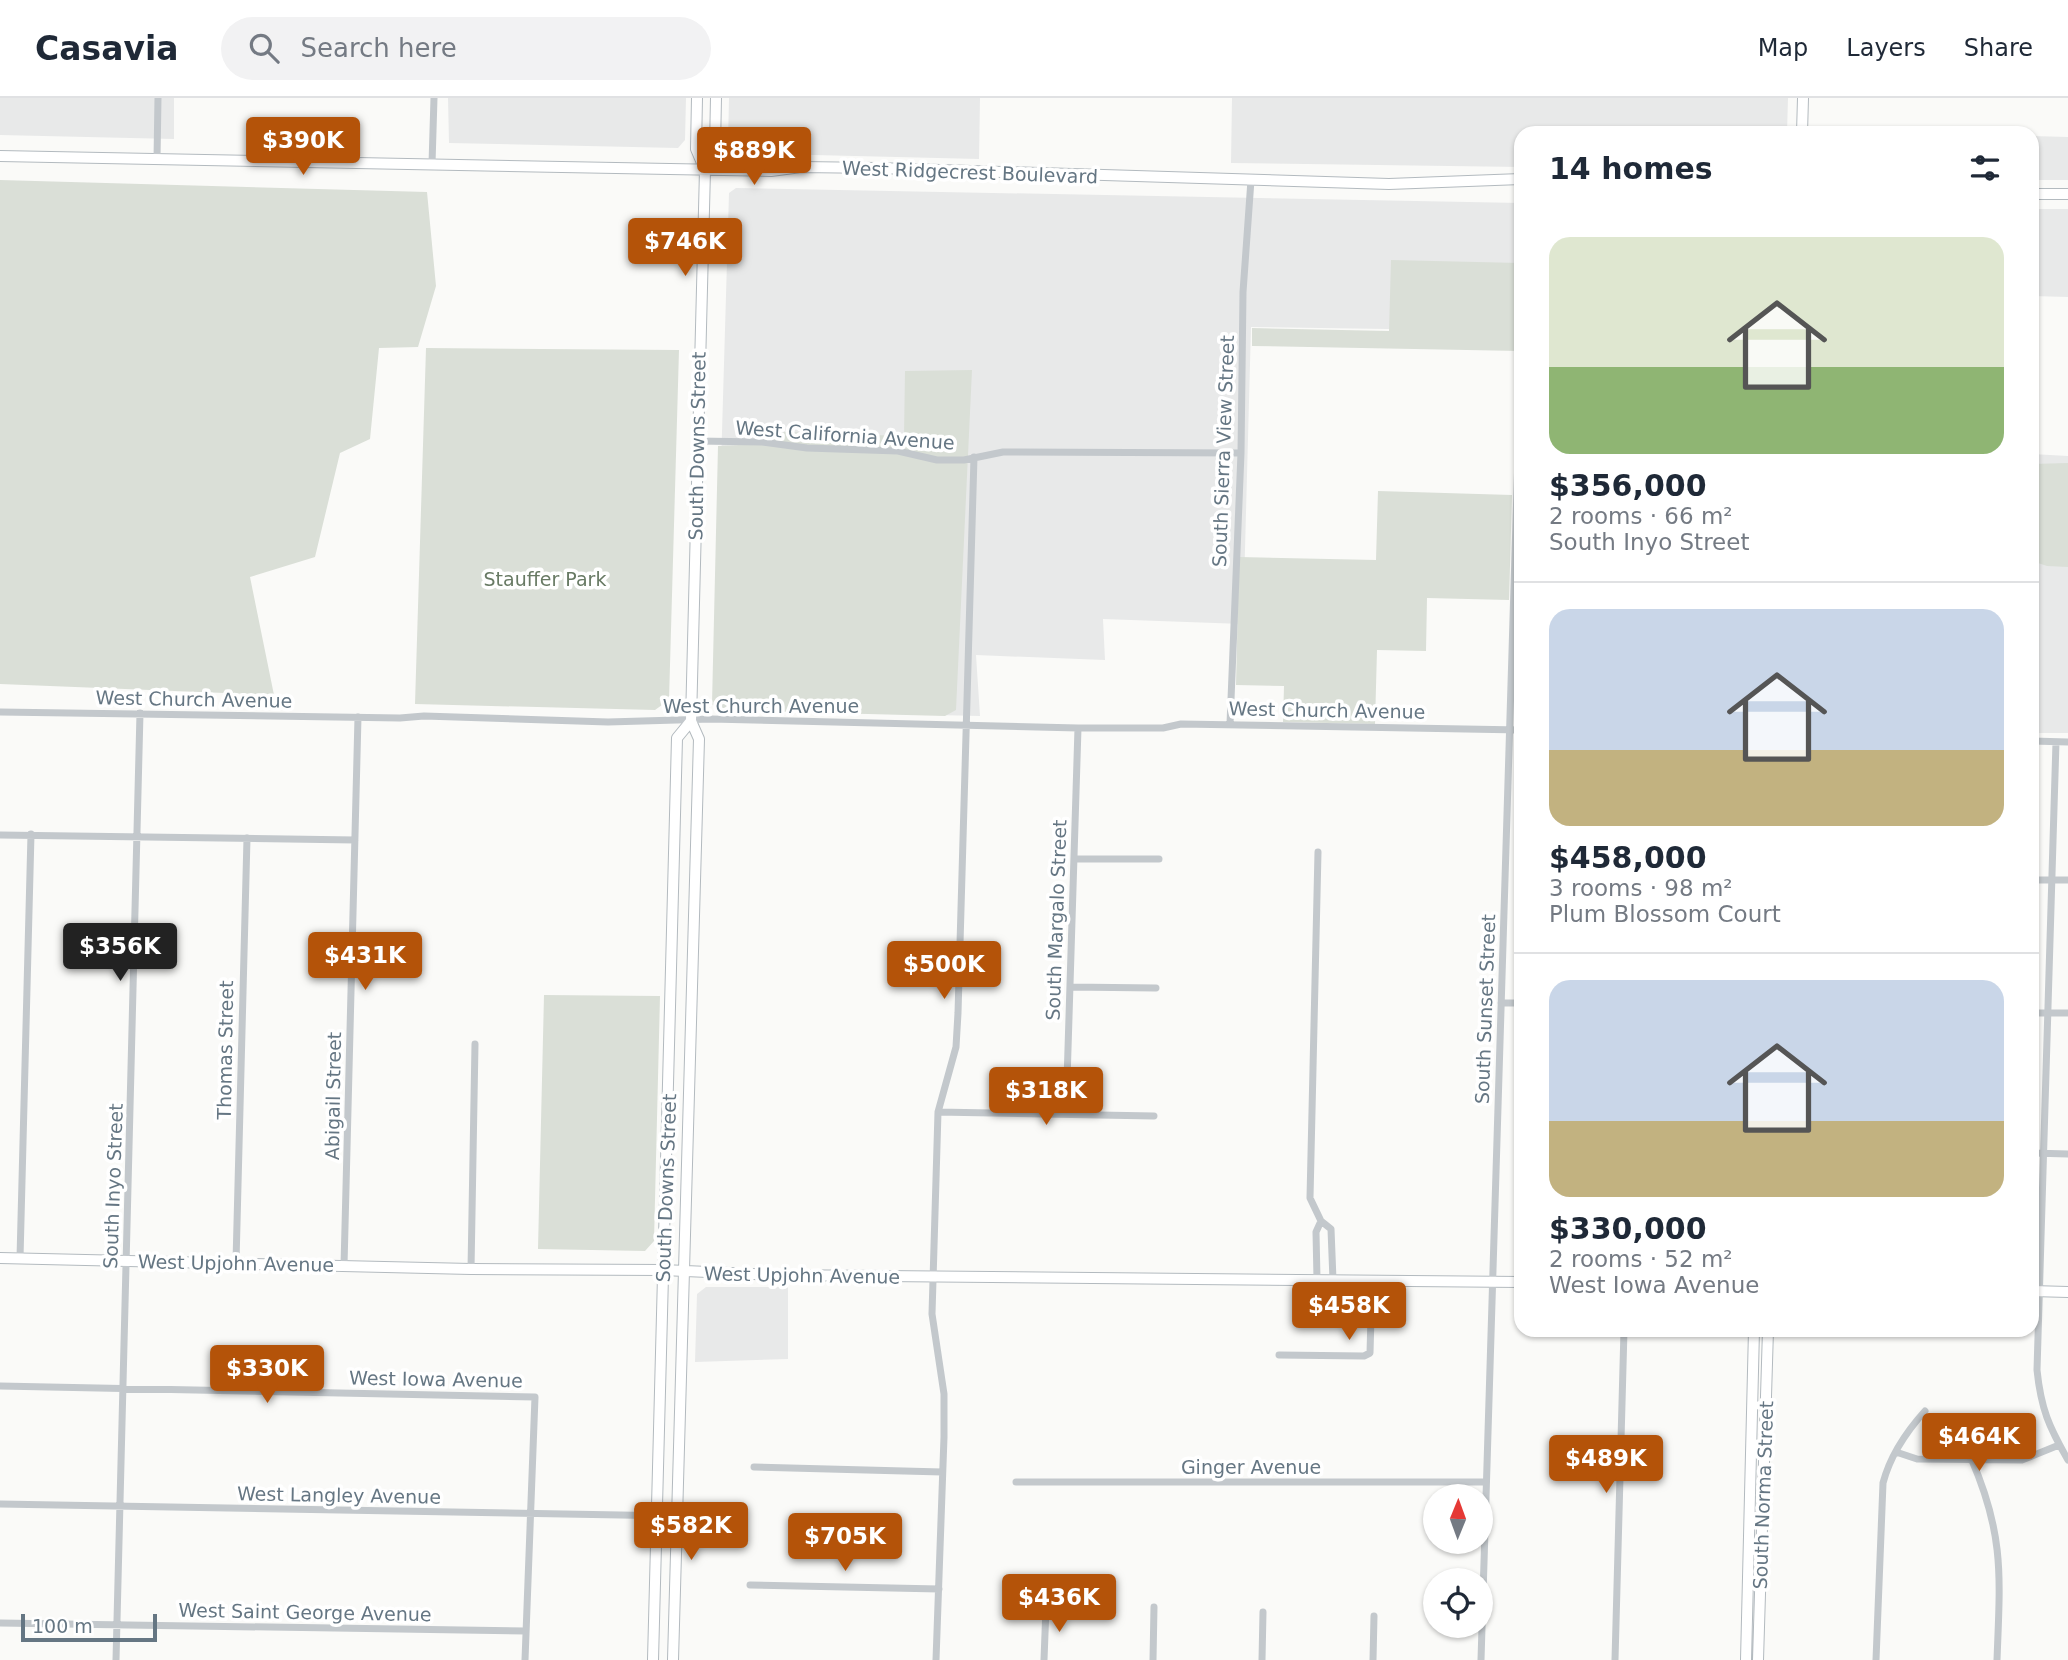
<!DOCTYPE html>
<meta charset="utf-8">
<style>
body{margin:0;font-family:"DejaVu Sans",sans-serif;background:#f2f2f3;color:#1f2937;height:100vh;display:flex;flex-direction:column;font-size:26px;white-space:nowrap}
*{box-sizing:border-box;margin:0}
p{font-size:23px;color:#747a83}
.icon{flex:none;width:38px;height:38px;fill:none;stroke:currentColor;stroke-width:2;stroke-linecap:round;stroke-linejoin:round}
.map{position:relative;flex:1;overflow:hidden}
.details{position:absolute;left:1514px;top:28px;width:525px;height:1211px;display:flex;flex-direction:column;background:#fff;border-radius:21px;box-shadow:0 2px 5px #0004}
.details>*{flex:none}
.needle{width:46px;rotate:1deg}
.controls{position:absolute;left:1423px;top:1386px;display:grid;gap:14px}
.controls a{display:grid;place-items:center;width:70px;height:70px;border-radius:50%;background:#fff;box-shadow:0 2px 5px #0004;font-size:35px}
.scale{position:absolute;left:21px;bottom:18px;width:136px;box-sizing:border-box;padding-left:7px;border:4px solid #657683;border-top:0;font-size:19px;line-height:24px;white-space:nowrap;color:#657683;-webkit-text-stroke:5px #fff;paint-order:stroke}
.price{position:absolute;translate:-50% -60px;padding:0 16px;border-radius:7px;background:#b45309;color:#fff;font-size:23px;line-height:46px;filter:drop-shadow(0 2px 4px #0008)}
.price::after{content:'';position:absolute;left:50%;top:42px;width:21px;height:16px;margin-left:-10px;background:inherit;clip-path:polygon(0 0,100% 0,50% 100%)}
.price.current{background:#222;color:#fff}
ul{padding:0;list-style:none}
li{display:grid;align-content:center;gap:14px;height:371px;padding:0 35px}
li+li{border-top:2px solid #e0e1e3}
li span{display:grid;place-items:center;height:217px;border-radius:21px;color:#555}
li>.icon{margin-inline-start:auto}
span .icon{width:126px;height:126px;fill:#fffc;stroke-width:1}
li b{font-size:30px}
h2{display:flex;justify-content:space-between;align-items:center;height:84px;padding:0 35px;font-size:30px}
header{display:flex;align-items:center;gap:42px;box-sizing:border-box;height:98px;padding:0 35px;background:#fff;border-bottom:2px solid #e0e1e3}
header strong{font-size:33px}
nav{display:flex;gap:38px;margin-inline-start:auto;font-size:24px}
.search{width:490px;height:63px;background:#f2f2f3;display:flex;align-items:center;gap:18px;box-sizing:border-box;padding:0 24px;border-radius:38px;color:#747a83;font-size:26px}
.map>svg:first-child{display:block}
.built{fill:#e8e9e9}
.green{fill:#dadfd7}
.lines{fill:none;stroke-linecap:round;stroke-linejoin:round}
.secondary-casing{stroke:#b3babf;stroke-width:12}
.street{stroke:#c3c8cc;stroke-width:7}
.secondary{stroke:#fff;stroke-width:10}
.labels{text-anchor:middle;dominant-baseline:central;stroke-width:7;stroke-linejoin:round;paint-order:stroke}
.street-label{font-size:19px;fill:#657683;stroke:#fff}
.park-label{font-size:19px;fill:#687a64;stroke:#fff}
</style>
<header>
<strong>Casavia</strong>
<div class="search"><svg class="icon" aria-label="search" viewBox="0 0 24 24"><circle cx="10" cy="10" r="6"/><path d="M15 15l6 6"/></svg>Search here</div>
<nav><a>Map</a><a>Layers</a><a>Share</a></nav>
</header>
<div class="map">
<svg width="2068" height="1562" viewBox="0 0 2068 1562">
<rect width="100%" height="100%" fill="#fafaf8"/>
<path class="built" d="M0,0H174V41L0,37Z
M448,0H686L685,42L678,50L449,45Z
M729,0H980L979,61L735,55L728,45Z
M1232,0H1788L1787,35H1521V69L1231,65Z
M2032,38L2068,39V82H2032Z
M736,90L1521,105V233L1251,229L1243,526L1103,521L1105,562L976,557L980,618L721,612L714,607L729,95Z
M2032,111H2068V199L2032,198Z
M2032,356L2068,358V635H2032Z
M706,1189H788V1261L695,1264L697,1196Z"/>
<path class="green" d="M0,82L427,94L436,188L418,249L379,250L370,341L340,355L315,459L250,479L274,597L0,586Z
M1391,162L1520,165L1519,253L1252,248V230L1389,233Z
M426,250L679,252L669,602L655,612L415,606Z
M972,272L956,612L945,618L716,612L712,606L718,348C742,347 764,347 784,334L904,338L905,273Z
M2068,365V469L2047,468L2032,463V366Z
M1378,393L1512,397L1509,502L1427,500L1426,553L1377,552L1375,626L1283,624L1284,588L1236,587L1239,459L1376,462Z
M544,897L660,898L654,1143L645,1153L538,1151Z"/>
<g class="lines">
<defs>
<path id="secondary" d="M697,0L696,51L705,72
M1802,35L1803,0
M0,58L771,73L801,69L877,70L1389,86L1521,81
M2032,96H2068
M0,1160L471,1171L663,1172L775,1177L1521,1184
M2032,1193L2068,1194
M653,1562L677,640L691,623
M673,1562L699,641L691,623L705,72L715,49L716,0
M1746,1562L1754,1232
M1758,1562L1768,1232"/>
</defs>
<use href="#secondary" class="secondary-casing"/>
<path class="street" d="M157,61L158,0
M432,66L434,0
M697,343L762,344L807,350L898,353L937,362H964L1003,354L1241,355
M0,614L400,620L424,618L608,624L711,621L1078,630H1163L1181,626L1521,632
M1230,626L1241,355L1243,194L1251,82
M2032,643L2068,644
M2056,644L2037,1272C2041,1311 2049,1329 2068,1362
M0,737L355,742
M1318,754L1310,1100L1321,1123L1331,1131L1333,1182
M1074,761H1159
M2032,782H2068
M1070,889L1156,890
M1501,905H1521
M2032,915H2068
M938,1014L1154,1018
M1066,1015L1078,630
M2032,1055L2068,1056
M20,1160L31,736
M236,1164L247,740
M344,1168L358,619
M471,1171L475,946
M1317,1181L1316,1134L1321,1123
M1279,1257L1364,1258L1370,1255L1372,1182
M0,1288L535,1299L525,1562
M1896,1354L1917,1361L2022,1362L2059,1347
M1971,1360C2005,1438 2000,1480 1997,1562
M754,1369L942,1374
M1016,1384H1486
M0,1406L677,1418
M750,1487L939,1491
M0,1525L525,1533
M116,1562L140,615
M936,1562L944,1339V1296L932,1216L938,1014L956,949L958,915L974,359
M1044,1562L1046,1509
M1153,1562L1154,1509
M1262,1562L1263,1514
M1373,1562L1374,1518
M1481,1562L1521,261
M1615,1562L1624,1232
M1876,1562L1883,1385C1890,1358 1907,1333 1925,1313"/>
<use href="#secondary" class="secondary"/>
</g>
<g class="labels">
<g class="street-label">
<text transform="translate(970 74) rotate(2)">West Ridgecrest Boulevard</text>
<text transform="translate(845 337) rotate(4)">West California Avenue</text>
<text transform="translate(697 348) rotate(-89)">South Downs Street</text>
<text transform="translate(1223 353) rotate(-88)">South Sierra View Street</text>
<text transform="translate(194 601) rotate(1)">West Church Avenue</text>
<text x="761" y="608">West Church Avenue</text>
<text transform="translate(1327 612) rotate(1)">West Church Avenue</text>
<text transform="translate(1056 822) rotate(-88)">South Margalo Street</text>
<text transform="translate(1485 911) rotate(-88)">South Sunset Street</text>
<text transform="translate(225 952) rotate(-89)">Thomas Street</text>
<text transform="translate(333 998) rotate(-89)">Abigail Street</text>
<text transform="translate(113 1088) rotate(-88)">South Inyo Street</text>
<text transform="translate(666 1090) rotate(-88)">South Downs Street</text>
<text transform="translate(236 1165) rotate(1)">West Upjohn Avenue</text>
<text transform="translate(802 1177) rotate(1)">West Upjohn Avenue</text>
<text transform="translate(436 1281) rotate(1)">West Iowa Avenue</text>
<text x="1251" y="1369">Ginger Avenue</text>
<text transform="translate(339 1397) rotate(1)">West Langley Avenue</text>
<text transform="translate(1763 1397) rotate(-88)">South Norma Street</text>
<text transform="translate(305 1514) rotate(1)">West Saint George Avenue</text>
</g>
<g class="park-label">
<text x="545" y="481">Stauffer Park</text>
</g>
</g>
</svg>
<div class="controls">
<a><svg class="needle" viewBox="-14 -14 28 28"><path d="M0-13l5 13h-10z" fill="#e53935"/><path d="M0 13l5-13h-10z" fill="#747a83"/></svg></a>
<a><svg class="icon" aria-label="locate" viewBox="0 0 24 24"><circle cx="12" cy="12" r="6"/><path d="M12 2v4M12 18v4M2 12h4M18 12h4"/></svg></a>
</div>
<div class="scale">100 m</div>
<b class="price" style="left:303px;top:79px">$390K</b>
<b class="price" style="left:754px;top:89px">$889K</b>
<b class="price" style="left:685px;top:180px">$746K</b>
<b class="price current" style="left:120px;top:885px">$356K</b>
<b class="price" style="left:365px;top:894px">$431K</b>
<b class="price" style="left:944px;top:903px">$500K</b>
<b class="price" style="left:1046px;top:1029px">$318K</b>
<b class="price" style="left:1349px;top:1244px">$458K</b>
<b class="price" style="left:267px;top:1307px">$330K</b>
<b class="price" style="left:1979px;top:1375px">$464K</b>
<b class="price" style="left:1606px;top:1397px">$489K</b>
<b class="price" style="left:691px;top:1464px">$582K</b>
<b class="price" style="left:845px;top:1475px">$705K</b>
<b class="price" style="left:1059px;top:1536px">$436K</b>
<section class="details">
<h2>14 homes<svg class="icon" aria-label="filters" viewBox="0 0 24 24"><path d="M4 7h16M4 17h16"/><circle cx="9" cy="7" r="2"/><circle cx="15" cy="17" r="2"/></svg></h2>
<ul>
<li><span style="background:linear-gradient(#dfe7d0 60%,#8fb573 0)"><svg class="icon" aria-label="home" viewBox="0 0 24 24"><path d="M3 11l9-7 9 7M6 9v11h12V9"/></svg></span><div><b>$356,000</b><p>2 rooms · 66 m²</p><p>South Inyo Street</p></div></li>
<li><span style="background:linear-gradient(#c9d6e8 65%,#c2b280 0)"><svg class="icon" aria-label="home" viewBox="0 0 24 24"><path d="M3 11l9-7 9 7M6 9v11h12V9"/></svg></span><div><b>$458,000</b><p>3 rooms · 98 m²</p><p>Plum Blossom Court</p></div></li>
<li><span style="background:linear-gradient(#c9d6e8 65%,#c2b280 0)"><svg class="icon" aria-label="home" viewBox="0 0 24 24"><path d="M3 11l9-7 9 7M6 9v11h12V9"/></svg></span><div><b>$330,000</b><p>2 rooms · 52 m²</p><p>West Iowa Avenue</p></div></li>
</ul>
</section>
</div>
